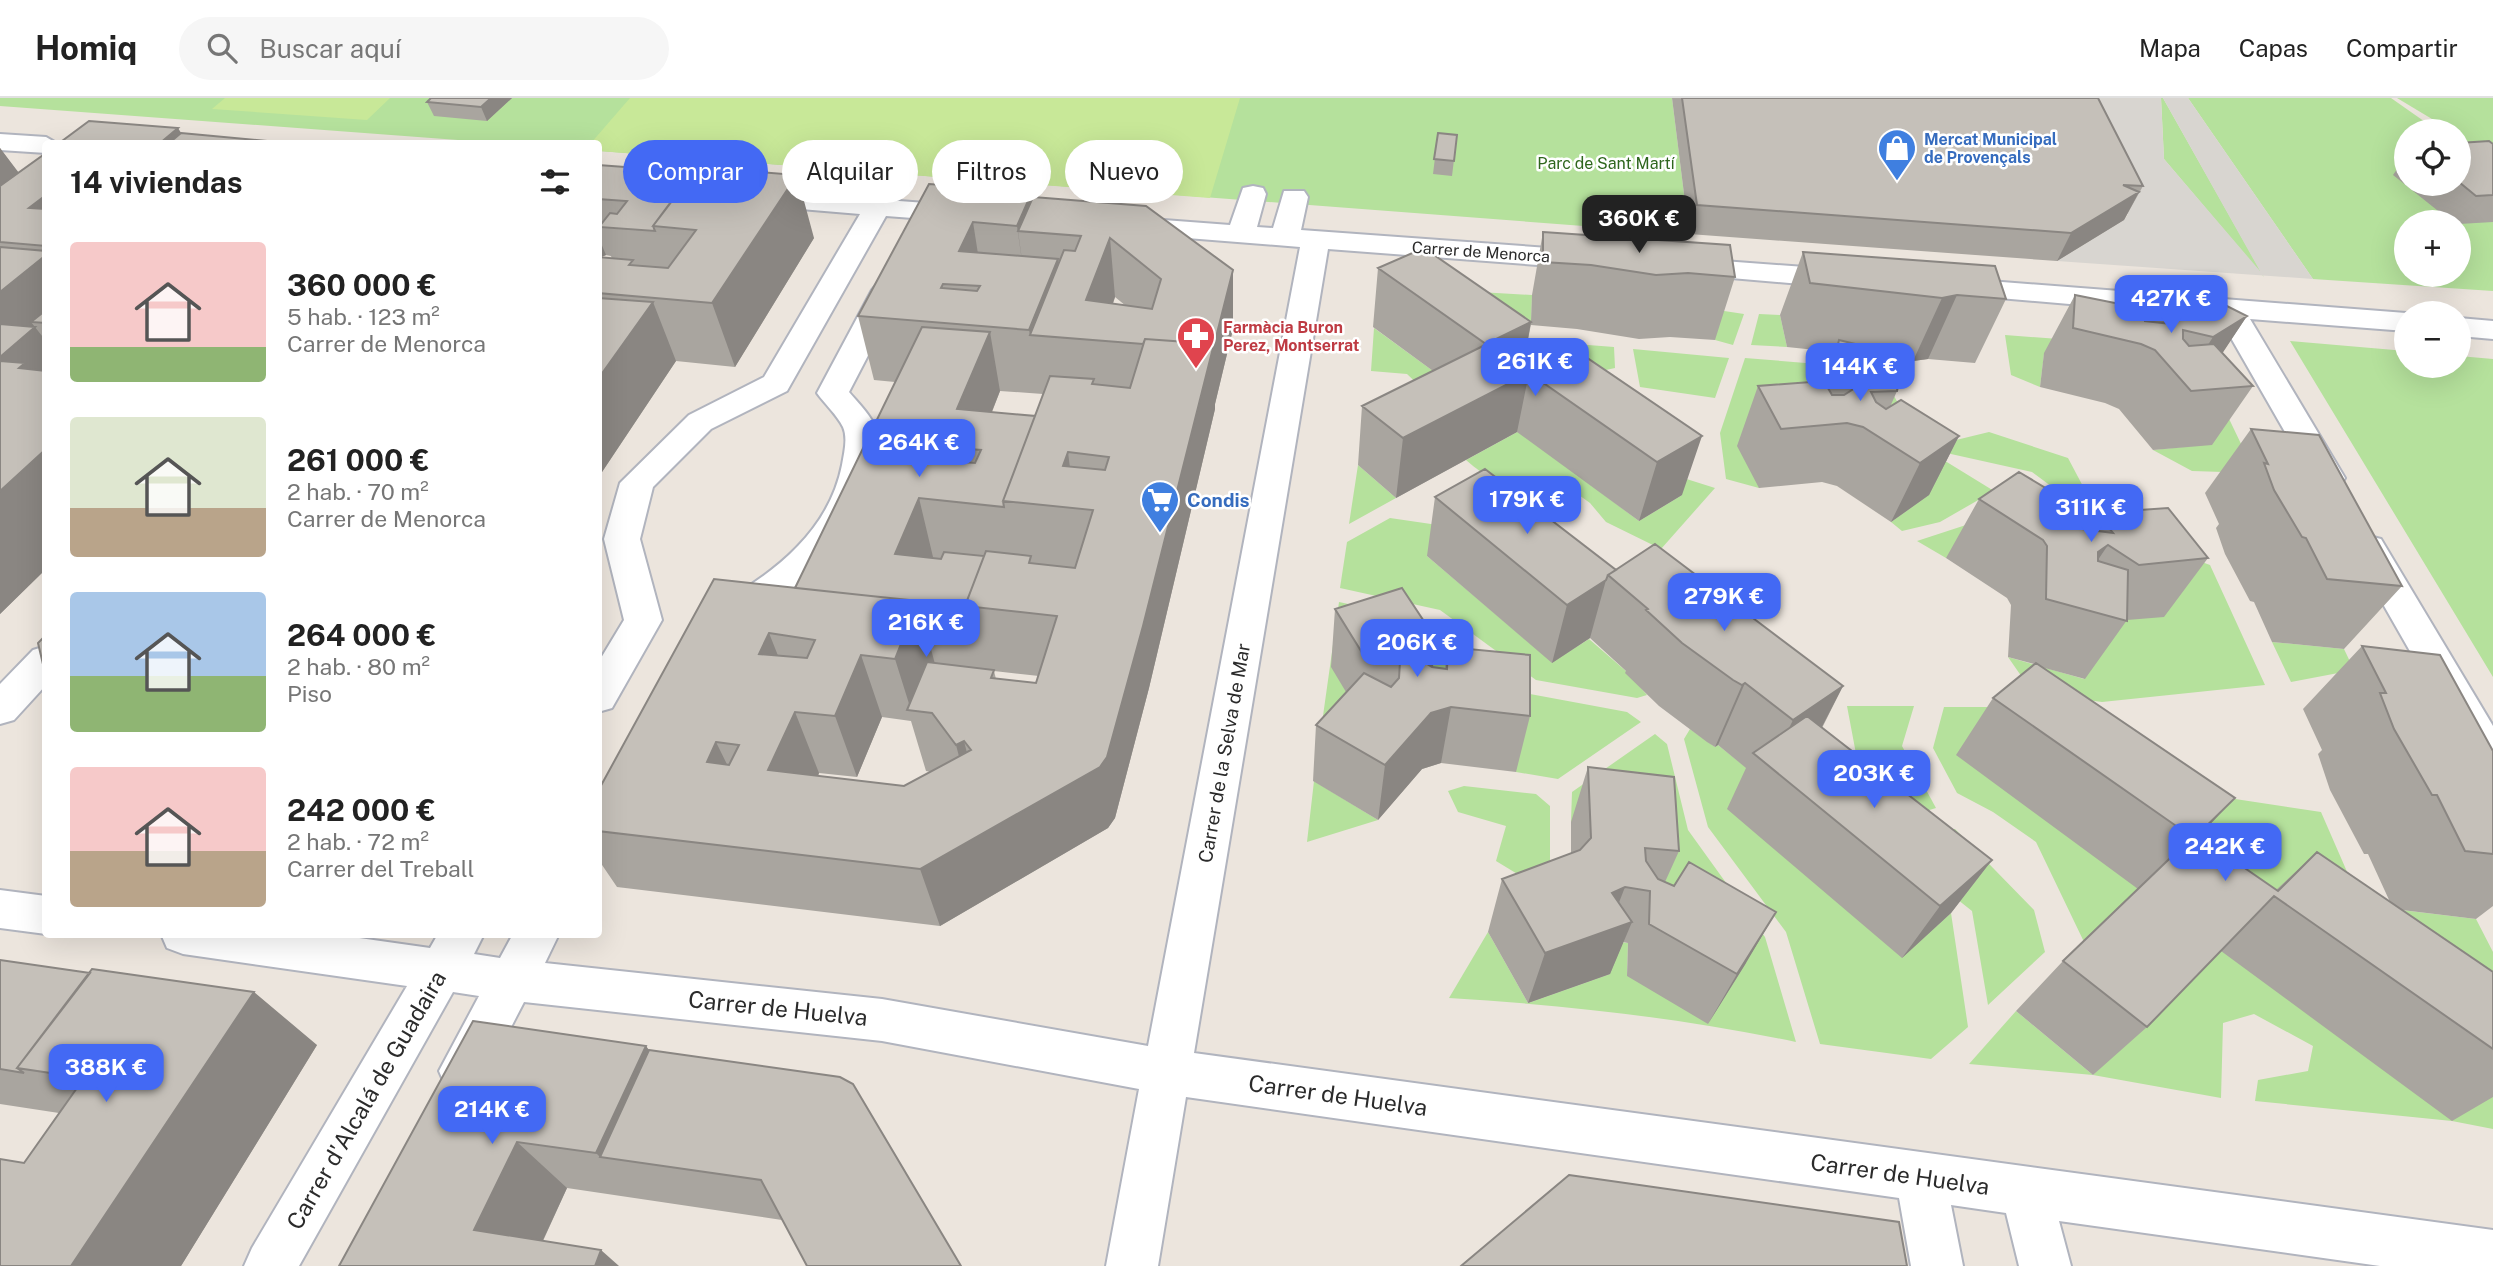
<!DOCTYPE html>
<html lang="es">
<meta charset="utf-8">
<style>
body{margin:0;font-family:"Public Sans",sans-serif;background:#f6f6f6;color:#222;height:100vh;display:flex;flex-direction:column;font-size:26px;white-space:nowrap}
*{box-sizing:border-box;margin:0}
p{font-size:23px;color:#767676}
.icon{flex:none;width:38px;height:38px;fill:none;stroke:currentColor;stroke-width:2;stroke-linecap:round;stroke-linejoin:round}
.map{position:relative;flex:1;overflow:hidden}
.details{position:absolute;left:42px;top:42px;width:560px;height:798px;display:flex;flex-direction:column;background:#fff;border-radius:7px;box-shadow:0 7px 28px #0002}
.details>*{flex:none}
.top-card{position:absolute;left:623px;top:42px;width:665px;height:63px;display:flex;gap:14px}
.buttons{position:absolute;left:2394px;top:21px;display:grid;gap:14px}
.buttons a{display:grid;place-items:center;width:77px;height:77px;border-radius:50%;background:#fff;box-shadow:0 7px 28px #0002;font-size:35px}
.price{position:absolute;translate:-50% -60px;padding:0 16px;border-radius:14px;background:#4369f4;color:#fff;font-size:23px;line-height:46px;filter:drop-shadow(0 2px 4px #0008)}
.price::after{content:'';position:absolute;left:50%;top:42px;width:21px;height:16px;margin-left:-10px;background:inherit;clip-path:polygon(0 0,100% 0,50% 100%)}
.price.selected{background:#222;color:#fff}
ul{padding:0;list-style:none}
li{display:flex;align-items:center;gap:21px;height:175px;padding:0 28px}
li span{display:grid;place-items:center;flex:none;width:196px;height:140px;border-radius:7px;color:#555}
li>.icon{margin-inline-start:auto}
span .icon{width:84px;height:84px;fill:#fffc;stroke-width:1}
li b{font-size:30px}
h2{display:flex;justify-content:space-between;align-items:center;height:84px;padding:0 28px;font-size:30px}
.tag{padding:0 24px;border-radius:32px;background:#fff;box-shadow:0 7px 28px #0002;font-size:24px;line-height:63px}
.tag.selected{background:#4369f4;color:#fff}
header{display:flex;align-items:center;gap:42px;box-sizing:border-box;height:98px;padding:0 35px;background:#fff;border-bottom:2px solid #e0e0e0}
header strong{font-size:33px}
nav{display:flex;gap:38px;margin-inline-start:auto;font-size:24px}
.search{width:490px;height:63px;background:#f6f6f6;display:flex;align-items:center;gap:18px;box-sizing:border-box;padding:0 24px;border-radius:38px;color:#767676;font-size:26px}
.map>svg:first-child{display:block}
.green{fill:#b5e19c;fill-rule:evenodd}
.pitch{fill:#c8e898}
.plaza{fill:#d8d5d0}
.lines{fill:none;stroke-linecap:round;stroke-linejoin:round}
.minor-casing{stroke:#b1b4be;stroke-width:4}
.minor{fill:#fff;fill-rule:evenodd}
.wall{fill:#a9a59f;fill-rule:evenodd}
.shaded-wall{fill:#8a8682}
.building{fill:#c5c0b9;stroke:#8a8682;stroke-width:2;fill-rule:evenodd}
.labels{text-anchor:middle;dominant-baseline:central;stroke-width:5;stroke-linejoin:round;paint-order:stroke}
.far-shop-label{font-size:16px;font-weight:bold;fill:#366cbe;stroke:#fff;text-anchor:start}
.far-park-label{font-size:16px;fill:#2e661d;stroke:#fff}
.far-street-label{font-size:16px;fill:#2b2b2b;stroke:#fff}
.far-health-label{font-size:16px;font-weight:bold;fill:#be3a42;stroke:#fff;text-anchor:start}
.shop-label{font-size:19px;font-weight:bold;fill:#366cbe;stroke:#fff;text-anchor:start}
.street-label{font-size:19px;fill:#2b2b2b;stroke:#fff}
.near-street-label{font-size:23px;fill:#2b2b2b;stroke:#fff}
</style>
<header>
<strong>Homiq</strong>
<div class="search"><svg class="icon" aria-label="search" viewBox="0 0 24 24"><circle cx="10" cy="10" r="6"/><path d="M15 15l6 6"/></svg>Buscar aquí</div>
<nav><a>Mapa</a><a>Capas</a><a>Compartir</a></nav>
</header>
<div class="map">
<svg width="2493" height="1168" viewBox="0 0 2493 1168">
<rect width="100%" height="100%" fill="#ece5dd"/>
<path class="green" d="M0,0H1672L1689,136L599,53L598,46L498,45L0,8Z
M2161,0H2163L2264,179L2164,61Z
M2188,0H2391L2438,33H2406V86H2459L2493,73V193L2313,181ZM2406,124H2459V177H2406Z
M2397,0H2493V57L2467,48L2459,40V33H2452Z
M1479,194L1532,197L1531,227L1477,225Z
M1711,211L1744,216L1733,247L1715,242Z
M1759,216L1780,217L1787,249L1751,247Z
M1374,230L1477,305L1358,367L1396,400L1349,426L1358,367L1431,299L1407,276L1371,273Z
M2005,237L2153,248L2044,256L2040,289L2011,277Z
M1475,238L1614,249L1615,270L1592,275L1622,342Z
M2290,243L2406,253V268H2459V258L2493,261V579Z
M1633,251L1729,260L1715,300L1640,289Z
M1745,260L1879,271L1923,350L1989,334L2068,360L2086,394H2059L2032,374L1924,350L1994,393L1940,424L1902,433L1891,424L1928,397L1850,363L1845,353L1877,317L1759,390L1726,381L1720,335Z
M2208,277L2255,375L2192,373L2153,352L2211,346Z
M1519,333L1639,423L1682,397L1639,366L1715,390L1661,451L1606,424L1590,405L1558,382C1520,392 1496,389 1466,362Z
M2013,403L2090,432L2125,436L2210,467L2265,587L2102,604L2033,595L2008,559L2084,581L1986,433L1946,460L1917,443L1969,426Z
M1390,420L1472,432L1427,458L1552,564L1589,541L1627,574L1647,597L1637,600L1536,582L1440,512L1340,490L1347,444Z
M1339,504L1431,524L1530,596L1627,614L1641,624L1558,681L1516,674V615L1360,618L1314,682Z
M2272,544L2344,551L2354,572L2291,584Z
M1847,608H1914L1902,648L1936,710L1870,730Z
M1944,609H2023L2141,793L2085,846L2036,744L1993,714L1957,695L1933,650Z
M1690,631L1715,649L1718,647L1763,683L1902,859L1951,815L1968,929L1931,961L1820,946L1786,834L1708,729L1684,641Z
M1655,636L1667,646L1688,732L1765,839L1796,944C1681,920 1566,907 1449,900L1488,834L1528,905L1610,876L1604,842L1628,845L1627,878L1636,833L1571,724L1572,694Z
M1314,683L1378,722L1307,744Z
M1464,688L1536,696L1550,708V771L1537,788L1496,763L1506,728L1458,714L1448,693Z
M2189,694L2321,714L2382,854L2370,869L2125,695Z
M1955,731L2034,812L2045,854L1988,907L1972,813L1890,748Z
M2393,811L2476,821L2493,854V892Z
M2217,850L2493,913V1031L2452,1023L2255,1003L2258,982L2308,973L2313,948L2254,916L2223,925L2221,1000L2093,977L1969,966L2016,913L2093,977Z"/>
<path class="pitch" d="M225,0H390L367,22L212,11Z
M630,0H1240L1210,100L599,53L598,46L591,45Z"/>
<path class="plaza" d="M2071,0H2161L2164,61L2260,173L2163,0H2188L2313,181L2057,163L2124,122L2128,116Z"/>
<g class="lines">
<defs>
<path id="minor" d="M0,36L46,39L58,46H46V55L0,52Z
M1253,88L1263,90L1266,96L1257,129L1273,130L1284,93H1304L1308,99L1301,132L1591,153L1601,156L1605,162L1601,168L1591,171L1328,151L1194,955L2493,1132V1168H2380L2059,1123L2071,1168H2019L2006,1115L1951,1107L1963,1168H1911L1899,1100L1186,999L1158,1168H1106L1139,991L882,943L524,904L480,989L463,996L446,989L439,973L479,898L453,894L299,1168H244L252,1150L407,888L183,856L167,850L161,836H331L430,850L438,836H484L474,856L500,860L513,836H559L545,865L882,901L1148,948L1300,149L1124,135L1114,133L1110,127L1114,121L1124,119L1230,127L1243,90Z
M751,92L966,108L976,110L980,116L976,122L966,124L886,118L787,293L711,331L653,389L640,441L662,522L612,610L598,614V565L624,522L604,441L620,385L689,317L764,279L860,116L741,106L737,100L741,94Z
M1619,116L1629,118L1633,124L1639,165L1635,171L1625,174L1615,171L1611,165L1605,124L1609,118Z
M1683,160L1846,172L1856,175L1860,181L1856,187L1846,190L1673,175L1669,169L1673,163Z
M1951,180L2406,215V233L2250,221L2345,380L2340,388L2328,391L2316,388L2219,219L1941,195L1936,189L1941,183Z
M887,183L897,186L902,192L849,294C859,306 873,319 877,334C893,397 819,478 772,510C754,521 738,532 718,526L713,516L718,506C774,476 829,433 842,367C844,355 848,340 843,329C837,317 825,306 817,295L872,192L877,186Z
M2459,220L2493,223V241L2459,238Z
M2369,438L2381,441L2493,628V679L2479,674L2351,450L2357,441Z
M46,548V587L14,622L0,626V586L33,552Z
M0,792L46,798V836L0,830Z"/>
</defs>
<use href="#minor" class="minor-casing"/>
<use href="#minor" class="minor"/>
</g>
<path class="wall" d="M431,0H512L487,23L434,18L427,4Z
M1672,0H2098L2143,88L2124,122L2057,163L1689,136Z
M1438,35L1457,37L1452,78L1433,76Z
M2459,45L2493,46V124L2459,126V124H2452L2393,77L2406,58V86H2459Z
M0,50L18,75L46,55V471L0,516Z
M598,67L814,140L735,269L676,263L598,380ZM606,157L611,158L612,161L600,160Z
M929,86L1032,94L1033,99L1233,172V231L1215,306V311L1149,590L1115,720L1108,730L940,828L617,789L598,761V693L795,490L895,284L874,282L858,218ZM1115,199L1126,208L1113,206ZM1000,293L1043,296L1035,318L992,314ZM994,573L1039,578L1036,585L996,581ZM882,619L911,623L926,673L931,674L904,688L818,678L819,675L857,679Z
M1543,134L1735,179L1715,242L1670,239L1639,241L1577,231L1531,227V226L1523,268L1531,273L1574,251L1682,397L1639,423L1517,334L1396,400L1358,367L1362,308L1433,273L1373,229L1378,170L1531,223L1532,197Z
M1803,154L2006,201L1975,265L1928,261L1913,263L1903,262L1897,293L1890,309L1959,338L1929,397L1891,424L1837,388L1822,384L1759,390L1737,348L1758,288L1823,283L1835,254L1787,249L1780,217Z
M2075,197L2145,223L2146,224L2154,211L2247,218L2222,255L2253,288L2212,347L2153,352L2119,311L2105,305L2040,289L2044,255Z
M2251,331L2402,488L2344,551L2272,544L2254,504L2250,503L2225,456L2216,430L2219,426L2205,395Z
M1435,399L1616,472L1843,588L1822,630L1992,762L1951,815L1902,860L1727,711L1746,670L1718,647L1715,649L1707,644L1659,608L1625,575L1626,573L1590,540L1552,565L1427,458Z
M1979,401L2084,413L2075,426L2082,431L2087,432L2097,415L2208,460L2164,519L2127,522L2085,581L2041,569L2198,738L2276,792L2317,754L2390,804L2368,756H2364L2330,692L2318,656L2322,652L2303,611L2362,548L2493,653V808L2476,821L2402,812L2493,874V999L2452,1023L2221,853L2147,929L2093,977L2016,913L2063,863L2138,791L1956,657L1993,600L2034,566L2008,559L2011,507L2007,500L1946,460Z
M1335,511L1437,543L1432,569L1445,570L1448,549L1530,618L1516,674L1441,665L1422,671L1378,722L1313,683L1316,627L1346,594L1331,569Z
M1588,669L1679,753L1665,784L1746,865L1708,926L1627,878L1628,845L1623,844L1610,876L1528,905L1488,834L1502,781L1571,756V724Z
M0,862L317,947L181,1168H0L24,1065L59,1015L0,1006Z
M649,952L840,979L782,1122L567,1090L543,1143L365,1119Z"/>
<path class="shaded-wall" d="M491,0H512L487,23L481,9Z
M178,30L188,46H159Z
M0,50L19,75L0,89Z
M797,77L814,140L735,269L712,205Z
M1032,94L1038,135L1018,133L1026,191L1017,128Z
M2139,94L2124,122L2057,163L2071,135Z
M46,97V131L29,110Z
M973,124L983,188H980L959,153Z
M598,138L606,157L598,160Z
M1110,140L1115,199L1099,242L1086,202Z
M46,157V225L31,224L46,243V322L0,363V194Z
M1058,161L1066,225L1030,237L1029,232Z
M1233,172V231L1215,306V311L1149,590L1115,720L1108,730L940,828L920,771L1143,528Z
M1957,197L1928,261L1913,263L1942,200Z
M653,204L676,263L598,380V281Z
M2247,218L2208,277L2184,284L2213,239Z
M1531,224L1521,279L1529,275L1517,334L1396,400L1403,340L1486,246Z
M990,234L1000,293L977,351L957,311Z
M1702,338L1682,397L1639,423L1657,364Z
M1959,338L1929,397L1891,424L1920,365Z
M941,349L953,404L935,362Z
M46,351V471L0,516V393Z
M1068,354L1075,410L1063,368Z
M919,400L933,459L914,508L895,456Z
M2084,413L2047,471L2071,423Z
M2108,447L2069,505L2098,454Z
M1606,482L1590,540L1552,565L1567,507Z
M918,503L935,566L911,612L895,561Z
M769,535L794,598L759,556Z
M1437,543L1428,600L1410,551Z
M861,557L882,619L857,679L835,618Z
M1745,585L1718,647L1715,649L1742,587Z
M1843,588L1811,650L1770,669L1793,622Z
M1451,609L1441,665L1422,671L1378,722L1385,667L1431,615Z
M795,614L819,675L795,732L768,672Z
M964,643L979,703L972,708L956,647Z
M716,644L746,705L707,664Z
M2235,700L2183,755L2197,737Z
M1992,762L1951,815L1902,860L1940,808Z
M1625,789L1608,833L1632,824L1610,876L1528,905L1545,855L1612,795Z
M1776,814L1746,865L1708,926L1737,876Z
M254,894L317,947L181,1168H71Z
M646,948L685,999L600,1059L596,1055Z
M517,1044L567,1090L531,1168L474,1132Z
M601,1152L619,1168H595Z"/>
<path class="building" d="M431,0H491L481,9L427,4Z
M1682,0H2098L2143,88L2123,87L2139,94L2071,135L1697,107Z
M89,23L178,30L159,46H58Z
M181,35L288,45L289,46H168Z
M1438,35L1457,37L1454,63L1434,61Z
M2489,43L2493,46V97L2476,98L2459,84V45Z
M46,55V97L29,110L46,111V148L0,144V88Z
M598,67L694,74L653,128L655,133L599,129L610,115L617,116L627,103L598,101Z
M697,69L797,77L712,205L598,195V159L633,162L629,167L668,170L696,132L653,128Z
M929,86L1032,94L1017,128L973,124L959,153L1058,161L1029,232L858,218ZM943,186L980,188L977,193L941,190Z
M1033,99L1146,108L1233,172L1213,251L1214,246L1145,241L1143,246L1030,237L1064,152L1075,153L1081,138L1018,133ZM1110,140L1161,181L1152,211L1086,202Z
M1543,134L1730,147L1735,179L1688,175L1656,177L1591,167L1543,164Z
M0,149L46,153V157L0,194Z
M1424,150L1531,224L1486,246L1378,170Z
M1803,154L1995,168L2006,201L1957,197L1942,200L1810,185Z
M2189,189L2247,218L2213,239L2183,232V241L2189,248L2214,246L2253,288L2191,293L2155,252L2141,246L2073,230L2075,197L2145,211V223L2171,226L2177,222L2154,211Z
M598,200L653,204L598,281Z
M46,212V225L31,224Z
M0,226L35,229L0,259Z
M922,229L990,234L957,311L1035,318L1003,403L1004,409L919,400L895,456L941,461L944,454L984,458L965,508L967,513L920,508L918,503L795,490ZM941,349L981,352L975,365L935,362Z
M1145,241L1214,246L1143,528L1107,659L1100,669L920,771L598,733V693L714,481L918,503L895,561L861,557L835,618L795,614L768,672L904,688L971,652L964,643L956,647L932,615L907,612L927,564L994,572L991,580L1036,585L1057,518L965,508L986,453L1031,458L1029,465L1075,470L1093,412L1003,403L1050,278L1094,281L1092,286L1130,290ZM1068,354L1109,359L1105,372L1063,368ZM769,535L815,542L807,560L759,556ZM716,644L739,647L729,667L707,664Z
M1839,242L1904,258L1897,293L1871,294L1876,304L1886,311L1901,302L1959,338L1920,365L1863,329L1847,325L1781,331L1758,288L1824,283L1832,297H1844L1855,290V285L1830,279Z
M1489,245L1531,273L1574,251L1702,338L1657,364L1529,275L1403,340L1362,308Z
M0,263L25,265L19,270L46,273V351L0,393Z
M2251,331L2319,337L2402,488L2327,481L2306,440L2302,439L2274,392L2264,365L2268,366Z
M1485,371L1616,472L1608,477L1606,482L1567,507L1435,399Z
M2019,374L2084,413L2071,423L2082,431L2113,435L2097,415L2168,410L2208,460L2139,467L2108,447L2098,454V463L2128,472L2127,523L2046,501L2047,448L2043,442L1979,401Z
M1655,446L1843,588L1793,622L1745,585L1742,587L1733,582L1682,545L1646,512L1648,511L1608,477Z
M1402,490L1437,543L1410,551L1416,559L1432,569L1447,571L1448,549L1530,557V618L1451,609L1431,615L1385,667L1316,627L1364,575L1391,589L1399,580L1400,564L1366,561L1335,511Z
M46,537V579L38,545Z
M2362,548L2440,557L2493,653V756L2465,753L2437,697H2432L2394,631L2380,595H2386Z
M2036,565L2235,700L2197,737L2278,793L2317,754L2493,874V951L2274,798L2147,929L2063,863L2192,739L1993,600Z
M1807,618L1992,762L1940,808L1753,655Z
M1588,669L1674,679L1679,753L1645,750L1646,763L1658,781L1674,788L1689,764L1776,814L1737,876L1649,826L1650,793L1625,789L1612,795L1632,824L1545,855L1502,781L1580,752L1591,740Z
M0,862L90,875L17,970L24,975L0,971Z
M92,871L254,894L71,1168H0V1061L24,1065L84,980L17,970Z
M473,923L646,948L596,1055L517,1044L474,1132L601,1152L595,1168H339Z
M649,952L840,979L853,986L961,1168H807L761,1082L600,1059Z
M1569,1077L1899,1124L1907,1168H1461Z"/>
<defs>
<symbol id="shop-pin" viewBox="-11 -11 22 30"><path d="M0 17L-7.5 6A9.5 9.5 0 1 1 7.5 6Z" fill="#3f7fe0" stroke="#fff"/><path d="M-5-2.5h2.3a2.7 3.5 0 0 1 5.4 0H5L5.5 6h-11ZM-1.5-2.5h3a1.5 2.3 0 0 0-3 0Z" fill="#fff"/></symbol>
<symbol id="pharmacy-pin" viewBox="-11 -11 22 30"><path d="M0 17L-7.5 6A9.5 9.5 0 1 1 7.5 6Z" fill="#e0444e" stroke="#fff"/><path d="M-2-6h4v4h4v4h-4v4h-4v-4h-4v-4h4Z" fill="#fff"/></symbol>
<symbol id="supermarket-pin" viewBox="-11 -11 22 30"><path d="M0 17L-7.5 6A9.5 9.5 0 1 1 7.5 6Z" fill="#3f7fe0" stroke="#fff"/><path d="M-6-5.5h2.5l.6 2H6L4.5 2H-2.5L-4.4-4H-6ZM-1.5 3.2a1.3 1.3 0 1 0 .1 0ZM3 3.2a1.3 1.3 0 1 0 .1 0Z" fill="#fff"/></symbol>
</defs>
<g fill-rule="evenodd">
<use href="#shop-pin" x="1875" y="28" width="44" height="60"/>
<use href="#pharmacy-pin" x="1174" y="216" width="44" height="60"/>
<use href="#supermarket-pin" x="1138" y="380" width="44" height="60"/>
</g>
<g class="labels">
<g class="far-shop-label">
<text x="1924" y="41">Mercat Municipal<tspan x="1924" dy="18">de Provençals</tspan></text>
</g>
<g class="far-park-label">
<text x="1606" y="65">Parc de Sant Martí</text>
</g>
<g class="far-street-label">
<text transform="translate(1481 154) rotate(4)">Carrer de Menorca</text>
</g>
<g class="far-health-label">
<text x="1223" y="229">Farmàcia Buron<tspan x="1223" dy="18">Perez, Montserrat</tspan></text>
</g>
<g class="shop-label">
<text x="1187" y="402">Condis</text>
</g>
<g class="street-label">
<text transform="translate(1224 655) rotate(-80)">Carrer de la Selva de Mar</text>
</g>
<g class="near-street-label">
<text transform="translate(778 910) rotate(6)">Carrer de Huelva</text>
<text transform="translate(1338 997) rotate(8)">Carrer de Huelva</text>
<text transform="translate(366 1002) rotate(-60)">Carrer d'Alcalá de Guadaira</text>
<text transform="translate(1900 1076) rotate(8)">Carrer de Huelva</text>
</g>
</g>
</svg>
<div class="buttons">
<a><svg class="icon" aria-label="locate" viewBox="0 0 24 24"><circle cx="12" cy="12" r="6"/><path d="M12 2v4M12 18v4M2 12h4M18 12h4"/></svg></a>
<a>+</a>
<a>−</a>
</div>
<b class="price selected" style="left:1639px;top:157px">360K €</b>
<b class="price" style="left:2171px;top:237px">427K €</b>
<b class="price" style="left:1535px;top:300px">261K €</b>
<b class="price" style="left:1860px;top:305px">144K €</b>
<b class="price" style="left:919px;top:381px">264K €</b>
<b class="price" style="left:1527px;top:438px">179K €</b>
<b class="price" style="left:2091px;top:446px">311K €</b>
<b class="price" style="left:1724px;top:535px">279K €</b>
<b class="price" style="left:926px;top:561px">216K €</b>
<b class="price" style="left:1417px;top:581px">206K €</b>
<b class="price" style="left:1874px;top:712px">203K €</b>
<b class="price" style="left:2225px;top:785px">242K €</b>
<b class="price" style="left:106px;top:1006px">388K €</b>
<b class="price" style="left:492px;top:1048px">214K €</b>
<div class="top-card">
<a class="tag selected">Comprar</a>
<a class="tag">Alquilar</a>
<a class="tag">Filtros</a>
<a class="tag">Nuevo</a>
</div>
<section class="details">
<h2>14 viviendas<svg class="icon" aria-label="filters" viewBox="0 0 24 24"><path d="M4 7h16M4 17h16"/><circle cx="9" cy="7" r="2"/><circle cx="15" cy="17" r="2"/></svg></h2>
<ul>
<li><span style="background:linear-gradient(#f6c9c9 75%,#8fb573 0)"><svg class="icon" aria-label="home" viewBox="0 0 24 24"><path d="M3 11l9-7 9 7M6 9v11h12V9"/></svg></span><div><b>360 000 €</b><p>5 hab. · 123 m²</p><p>Carrer de Menorca</p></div></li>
<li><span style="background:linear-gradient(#dfe7d0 65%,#b9a48a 0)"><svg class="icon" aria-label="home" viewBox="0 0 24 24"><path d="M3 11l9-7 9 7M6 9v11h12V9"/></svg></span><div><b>261 000 €</b><p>2 hab. · 70 m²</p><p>Carrer de Menorca</p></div></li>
<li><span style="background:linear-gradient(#a9c7e8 60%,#8fb573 0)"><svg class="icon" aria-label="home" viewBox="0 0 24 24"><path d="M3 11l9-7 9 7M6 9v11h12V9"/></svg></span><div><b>264 000 €</b><p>2 hab. · 80 m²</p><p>Piso</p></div></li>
<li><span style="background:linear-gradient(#f6c9c9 60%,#b9a48a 0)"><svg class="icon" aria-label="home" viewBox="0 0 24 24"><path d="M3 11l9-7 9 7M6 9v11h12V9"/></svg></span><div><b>242 000 €</b><p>2 hab. · 72 m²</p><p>Carrer del Treball</p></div></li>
</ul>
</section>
</div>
